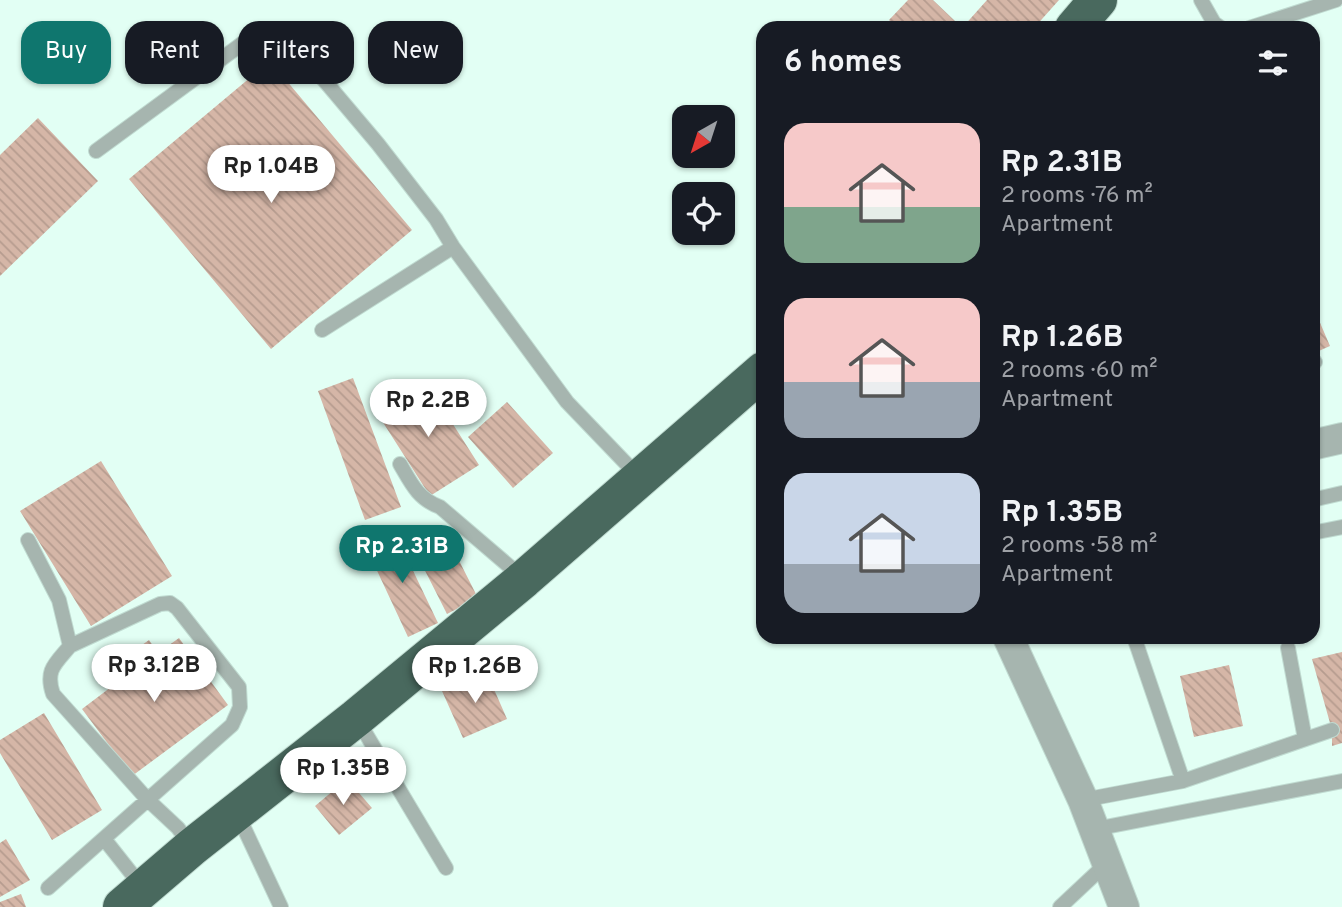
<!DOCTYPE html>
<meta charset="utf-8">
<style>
body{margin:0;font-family:Overpass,sans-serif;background:#242831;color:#f1f3f6;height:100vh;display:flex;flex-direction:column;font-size:26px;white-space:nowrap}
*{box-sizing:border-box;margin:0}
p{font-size:23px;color:#9ea1a6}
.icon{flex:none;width:38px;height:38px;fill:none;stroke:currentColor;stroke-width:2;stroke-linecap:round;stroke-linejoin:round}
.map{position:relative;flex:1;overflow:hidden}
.drawer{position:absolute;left:756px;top:21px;width:564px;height:623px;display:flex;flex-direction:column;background:#171b24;border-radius:21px;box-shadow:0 2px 5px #0004}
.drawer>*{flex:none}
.top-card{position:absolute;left:21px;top:21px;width:630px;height:63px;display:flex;gap:14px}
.needle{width:46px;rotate:219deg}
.fabs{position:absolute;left:672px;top:105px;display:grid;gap:14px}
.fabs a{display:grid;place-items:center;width:63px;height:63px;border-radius:14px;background:#171b24;box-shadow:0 2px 5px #0004;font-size:35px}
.price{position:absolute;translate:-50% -60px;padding:0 16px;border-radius:24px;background:#fff;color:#222;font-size:23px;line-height:46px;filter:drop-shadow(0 2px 4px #0008)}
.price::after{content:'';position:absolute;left:50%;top:42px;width:21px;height:16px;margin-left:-10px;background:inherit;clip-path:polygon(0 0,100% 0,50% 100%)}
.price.on{background:#0f766e;color:#fff}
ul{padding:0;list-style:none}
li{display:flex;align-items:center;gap:21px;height:175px;padding:0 28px}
li span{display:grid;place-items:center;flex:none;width:196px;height:140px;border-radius:21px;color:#555}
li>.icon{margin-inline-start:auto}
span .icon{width:84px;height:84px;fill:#fffc;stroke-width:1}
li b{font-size:30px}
h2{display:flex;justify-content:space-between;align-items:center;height:84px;padding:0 28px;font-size:30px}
.tag{padding:0 24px;border-radius:21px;background:#171b24;box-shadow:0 2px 5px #0004;font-size:24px;line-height:63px}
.tag.on{background:#0f766e;color:#fff}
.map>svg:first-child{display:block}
.building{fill:url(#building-back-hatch)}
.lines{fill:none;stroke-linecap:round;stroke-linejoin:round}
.lane-casing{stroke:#c0dbd1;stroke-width:16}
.street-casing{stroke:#c0dbd1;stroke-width:32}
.highway-casing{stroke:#c0dbd1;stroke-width:40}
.lane{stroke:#a6b5af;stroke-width:14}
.street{stroke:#a6b5af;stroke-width:30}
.highway{stroke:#49695e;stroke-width:38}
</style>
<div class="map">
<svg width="1342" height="907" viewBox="0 0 1342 907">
<defs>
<pattern id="building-back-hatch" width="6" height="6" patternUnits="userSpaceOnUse" patternTransform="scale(1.75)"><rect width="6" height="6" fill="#d5b6a7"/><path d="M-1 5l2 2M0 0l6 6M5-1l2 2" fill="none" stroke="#b69c8f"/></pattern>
</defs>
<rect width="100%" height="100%" fill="#e2fff4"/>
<path class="building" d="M908,0H933L955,21L949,28H897L889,20Z
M987,0H1059L1034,28H962Z
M270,61L412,230L271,349L129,179Z
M38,118L98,181L0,276V155Z
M1312,304L1330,346L1312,354Z
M353,378L401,507L365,520L318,391Z
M426,382L479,465L430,496L377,413Z
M507,402L553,453L513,488L468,437Z
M101,461L172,576L91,626L20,511Z
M442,527L478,598L447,614L411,543Z
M395,533L438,623L408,637L366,547Z
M179,638L228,705L132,776L82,709L123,678L114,665L149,640L158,653Z
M1342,652V743L1332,746V730L1312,659Z
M1229,665L1243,726L1194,737L1180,676Z
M486,671L507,719L463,738L442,691Z
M44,713L102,810L52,840L0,753V740Z
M347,779L372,808L339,835L315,806Z
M6,839L30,880L0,897V843Z
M21,894L26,907H0V902Z"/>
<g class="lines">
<defs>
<path id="lane" d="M1201,0L1214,23L1221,28
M1249,28L1336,0
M96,151L258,32L273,31L286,35L378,144L436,219L453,247L567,402L640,478
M322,330L453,247
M1312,363L1315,362
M400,464C411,483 418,499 440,507L523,578
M1312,500L1342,493
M1312,533L1342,527
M28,540L59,600L70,646C55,664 45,670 53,694L147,799L178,828L191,846
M1134,637L1183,781
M1288,648L1305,739
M357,719L446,868
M1083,800L1183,781L1332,730
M237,813L281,907
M1095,829L1342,781
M105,840L143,888
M48,888L232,725L240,707L239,687L177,608L170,603L160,604L70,646
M1060,907L1107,863"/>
<path id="street" d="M1312,445L1342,438
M1008,637L1083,800L1124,907"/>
<path id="highway" d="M1074,28L1098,0
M122,907L192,847L356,718L524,579L763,371"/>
</defs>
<use href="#lane" class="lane-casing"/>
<use href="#street" class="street-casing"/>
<use href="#highway" class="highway-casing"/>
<use href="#lane" class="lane"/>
<use href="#street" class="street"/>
<use href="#highway" class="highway"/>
</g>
</svg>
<div class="fabs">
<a><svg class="needle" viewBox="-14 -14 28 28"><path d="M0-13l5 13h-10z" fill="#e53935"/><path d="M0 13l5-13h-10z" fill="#9ea1a6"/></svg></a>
<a><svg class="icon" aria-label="locate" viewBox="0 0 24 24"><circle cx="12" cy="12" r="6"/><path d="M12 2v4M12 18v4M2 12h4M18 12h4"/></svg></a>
</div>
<b class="price" style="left:271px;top:205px">Rp 1.04B</b>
<b class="price" style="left:428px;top:439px">Rp 2.2B</b>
<b class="price on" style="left:402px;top:585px">Rp 2.31B</b>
<b class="price" style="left:154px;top:704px">Rp 3.12B</b>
<b class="price" style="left:475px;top:705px">Rp 1.26B</b>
<b class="price" style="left:343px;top:807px">Rp 1.35B</b>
<div class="top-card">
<a class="tag on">Buy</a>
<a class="tag">Rent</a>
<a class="tag">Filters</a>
<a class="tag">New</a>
</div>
<section class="drawer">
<h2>6 homes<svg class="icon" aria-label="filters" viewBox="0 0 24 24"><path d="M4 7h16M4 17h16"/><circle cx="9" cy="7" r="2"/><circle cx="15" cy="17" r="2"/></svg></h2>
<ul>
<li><span style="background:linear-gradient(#f6c9c9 60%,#7fa58c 0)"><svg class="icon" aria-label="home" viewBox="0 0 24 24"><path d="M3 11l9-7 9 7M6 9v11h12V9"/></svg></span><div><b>Rp 2.31B</b><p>2 rooms · 76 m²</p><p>Apartment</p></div></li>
<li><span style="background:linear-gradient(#f6c9c9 60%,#9aa5b1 0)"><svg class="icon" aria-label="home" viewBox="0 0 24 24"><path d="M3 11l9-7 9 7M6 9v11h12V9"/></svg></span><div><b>Rp 1.26B</b><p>2 rooms · 60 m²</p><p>Apartment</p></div></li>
<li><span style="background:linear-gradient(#c9d6e8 65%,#9aa5b1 0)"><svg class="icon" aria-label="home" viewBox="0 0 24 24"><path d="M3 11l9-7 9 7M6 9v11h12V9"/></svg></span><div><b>Rp 1.35B</b><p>2 rooms · 58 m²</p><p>Apartment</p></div></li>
</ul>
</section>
</div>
